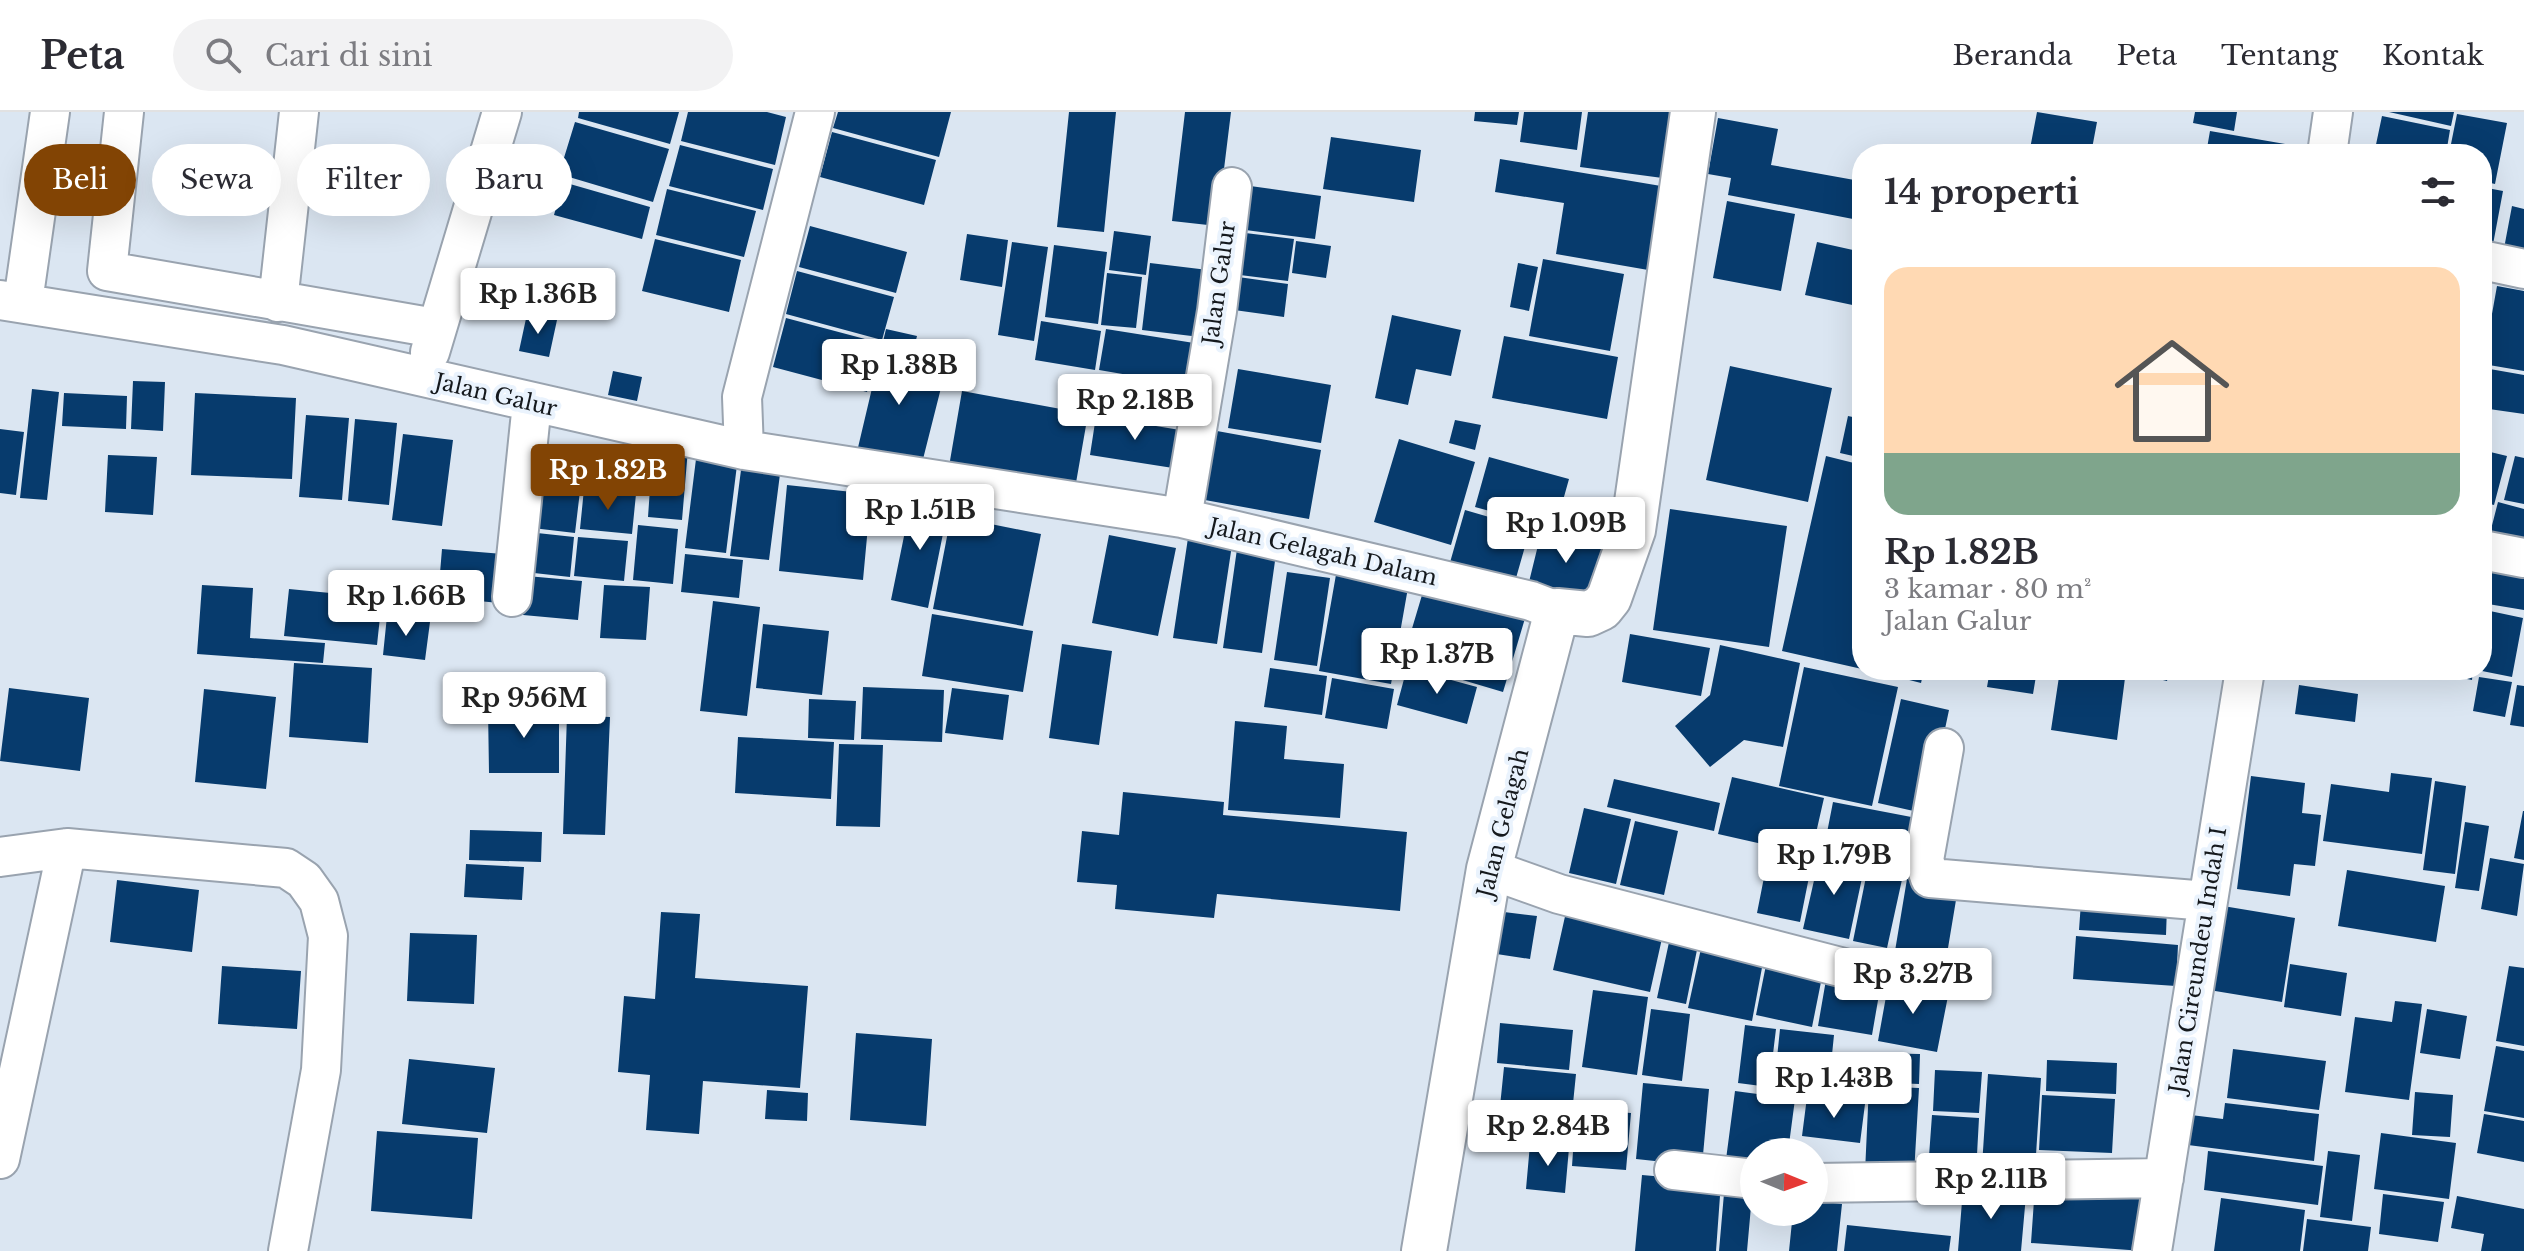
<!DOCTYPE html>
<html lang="id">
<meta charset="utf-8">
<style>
body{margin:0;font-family:"Libre Baskerville",serif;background:#f2f2f3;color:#2b2b33;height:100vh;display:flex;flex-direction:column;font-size:30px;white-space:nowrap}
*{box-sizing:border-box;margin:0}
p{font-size:26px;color:#7c7c81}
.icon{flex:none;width:44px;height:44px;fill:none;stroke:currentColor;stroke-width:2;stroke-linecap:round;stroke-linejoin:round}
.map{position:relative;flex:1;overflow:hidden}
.drawer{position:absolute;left:1852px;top:32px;width:640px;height:536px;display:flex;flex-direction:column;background:#fff;border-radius:32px;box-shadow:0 8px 32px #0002}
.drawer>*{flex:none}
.banner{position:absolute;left:24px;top:32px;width:760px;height:72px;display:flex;gap:16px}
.needle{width:52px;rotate:91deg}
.tools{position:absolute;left:1740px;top:1026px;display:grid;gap:16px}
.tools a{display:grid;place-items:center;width:88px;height:88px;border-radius:50%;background:#fff;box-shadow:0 8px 32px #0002;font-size:40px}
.price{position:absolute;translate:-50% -68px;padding:0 18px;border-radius:8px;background:#fff;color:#222;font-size:26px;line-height:52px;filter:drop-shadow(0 2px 4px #0008)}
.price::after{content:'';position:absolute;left:50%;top:48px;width:24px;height:18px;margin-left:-12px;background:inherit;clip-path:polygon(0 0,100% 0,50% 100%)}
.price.selected{background:#824404;color:#fff}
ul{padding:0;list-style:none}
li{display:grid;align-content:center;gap:16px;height:424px;padding:0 32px}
li span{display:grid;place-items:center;height:248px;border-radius:24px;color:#555}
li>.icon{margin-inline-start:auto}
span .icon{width:144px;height:144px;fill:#fffc;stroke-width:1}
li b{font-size:34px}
h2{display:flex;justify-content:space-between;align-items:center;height:96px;padding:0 32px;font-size:34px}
.tag{padding:0 28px;border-radius:36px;background:#fff;box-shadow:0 8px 32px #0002;font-size:28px;line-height:72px}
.tag.selected{background:#824404;color:#fff}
header{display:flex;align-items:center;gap:48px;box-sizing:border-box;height:112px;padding:0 40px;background:#fff;border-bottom:2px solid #e1e1e2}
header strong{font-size:38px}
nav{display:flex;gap:44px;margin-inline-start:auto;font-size:28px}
.search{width:560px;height:72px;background:#f2f2f3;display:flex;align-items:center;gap:20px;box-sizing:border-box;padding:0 28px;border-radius:44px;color:#7c7c81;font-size:30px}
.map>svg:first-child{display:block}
.building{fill:#073b6d}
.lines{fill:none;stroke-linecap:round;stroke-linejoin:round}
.street-casing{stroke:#99a3af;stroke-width:42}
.secondary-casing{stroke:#99a3af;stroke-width:48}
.street{stroke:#fff;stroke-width:38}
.secondary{stroke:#fff;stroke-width:44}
.labels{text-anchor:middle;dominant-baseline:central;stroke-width:8;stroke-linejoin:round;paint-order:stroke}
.street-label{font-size:22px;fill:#15191d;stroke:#eaf3fd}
</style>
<header>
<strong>Peta</strong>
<div class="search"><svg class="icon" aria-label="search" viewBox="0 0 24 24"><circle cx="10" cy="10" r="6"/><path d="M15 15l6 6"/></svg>Cari di sini</div>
<nav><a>Beranda</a><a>Peta</a><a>Tentang</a><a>Kontak</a></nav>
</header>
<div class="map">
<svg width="2524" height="1139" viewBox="0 0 2524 1139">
<rect width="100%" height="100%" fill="#dbe6f2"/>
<path class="building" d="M579,0H679L670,32L578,6Z
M688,0H767L786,5L775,53L681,29Z
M838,0H951L939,45L833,16Z
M1069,0H1116L1104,120L1057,115Z
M1185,0H1231L1217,114L1172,109Z
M1475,0H1519L1517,13L1474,9Z
M1524,0H1582L1577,38L1520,30Z
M1588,0H1679L1670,67L1580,55Z
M2037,0L2097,10L2091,42H2029Z
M2195,0H2237L2234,19L2193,11Z
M2389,0H2454L2451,14Z
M2457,2L2507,11L2495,72L2482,69V42H2449Z
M2382,4L2450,18L2446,42H2374Z
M1718,6L1778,17L1771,53L1860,69L1853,107L1728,83L1731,66L1708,62Z
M575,10L669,37L653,90L559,62Z
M2210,19L2308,36L2307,42H2206Z
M832,20L936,48L924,93L820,65Z
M1331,25L1421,38L1414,90L1323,77Z
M680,33L773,57L763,98L669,74Z
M1500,47L1667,75L1654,159L1556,142L1564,91L1495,80Z
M563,70L650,95L642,127L554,103Z
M1243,73L1321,84L1315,127L1238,117Z
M2482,75L2503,79L2491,143L2482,141Z
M667,77L756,99L744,145L656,123Z
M1727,89L1795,102L1781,179L1713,166Z
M2512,94L2524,97V152L2502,147Z
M810,114L907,140L896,181L799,155Z
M1114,119L1151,124L1146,163L1109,158Z
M1237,120L1294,127L1288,169L1232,162Z
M967,122L1008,128L1002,175L960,168Z
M655,127L741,148L729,200L642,179Z
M1296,129L1331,134L1326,166L1292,161Z
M1012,130L1048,135L1034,229L998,223Z
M1817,130L1862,140V195L1805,183Z
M1054,133L1107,140L1098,212L1045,205Z
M1543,147L1624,162L1610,239L1529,224Z
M1150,151L1208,158L1200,225L1142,218Z
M1518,151L1538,155L1529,199L1510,195Z
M2482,155L2494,157L2487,194L2482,193Z
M797,159L894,185L882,228L786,202Z
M1107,161L1142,165L1136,216L1101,213Z
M1231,164L1288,172L1284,205L1227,197Z
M2497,174L2524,179V259L2483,252Z
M527,202L557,208L549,245L519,239Z
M1392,203L1461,218L1451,264L1416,257L1408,293L1375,286Z
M786,206L880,231L867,280L773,255Z
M1041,209L1101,219L1095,258L1035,248Z
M886,217L917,224L909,256L944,264L920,359L856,344Z
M1106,217L1194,231L1187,273L1099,258Z
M1504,224L1618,245L1607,307L1492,286Z
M1730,254L1832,276L1808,390L1706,368Z
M2484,256L2524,263V302L2482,296Z
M1238,257L1331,273L1321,331L1228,316Z
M613,259L642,265L637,289L608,283Z
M133,269L165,270L163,319L131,317Z
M32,277L59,280L47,388L20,386Z
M962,279L1088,302L1073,388L947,366Z
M64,281L127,284L126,317L62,314Z
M195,281L296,286L292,367L191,363Z
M306,303L349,306L342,388L299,385Z
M1096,304L1180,318L1173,356L1090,343Z
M1848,304L1862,307V346L1840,341Z
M355,307L397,311L389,393L348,389Z
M1455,308L1481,313L1475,338L1449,331Z
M0,317L24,320L16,383L0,381Z
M1206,317L1321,338L1309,407L1194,386Z
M403,322L453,328L442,414L392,408Z
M1399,327L1475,350L1451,433L1374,410Z
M599,333L649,337L645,378L596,375Z
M653,334L688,337L682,408L648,405Z
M2482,338L2507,344L2494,393L2482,390Z
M108,343L157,345L153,403L105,400Z
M1826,344L1862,353V557L1782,539Z
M2515,344L2524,346V392L2504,388Z
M1489,345L1569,367L1555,417L1475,395Z
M696,347L737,353L726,441L685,436Z
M530,356L582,362L575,421L524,415Z
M741,358L780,362L769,448L730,444Z
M787,373L871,382L863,468L779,459Z
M584,377L636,382L632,422L580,417Z
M912,385L949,392L928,496L891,488Z
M2498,390L2524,397V438L2488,429Z
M1670,397L1787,414L1769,535L1653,518Z
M1465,398L1530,417L1514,473L1449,454Z
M951,404L1041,422L1023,514L933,497Z
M638,413L678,417L673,472L633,468Z
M1542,417L1604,433L1589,490L1528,474Z
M528,420L574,425L570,465L525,460Z
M1109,423L1176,436L1158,524L1092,511Z
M578,425L628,429L624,469L574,464Z
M1188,426L1232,433L1217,532L1173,526Z
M442,437L503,442L499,491L438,485Z
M1237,437L1276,442L1262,541L1223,536Z
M685,442L743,448L739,486L681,480Z
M2485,446L2524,452V498L2482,491Z
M1337,457L1409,470L1391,572L1319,559Z
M1287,460L1330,466L1317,554L1274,548Z
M527,464L582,469L578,508L523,503Z
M202,473L253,476L250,526L325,531L323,551L197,542Z
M604,473L650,475L646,528L600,526Z
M1425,473L1526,503L1503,580L1402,550Z
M289,477L382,486L377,533L284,524Z
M713,489L760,495L747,604L700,599Z
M2490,499L2523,506L2512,565L2482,559Z
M932,502L1033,519L1023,580L922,564Z
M387,504L430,510L425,548L383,543Z
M763,512L829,519L822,583L756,576Z
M1630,522L1710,536L1701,584L1622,570Z
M1062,532L1112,539L1099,633L1049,626Z
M1720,533L1800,551L1783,635L1744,628L1710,655L1675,614L1710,583Z
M294,551L372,556L368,631L289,625Z
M1804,555L1898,575L1872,694L1779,674Z
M1270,556L1327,564L1322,603L1264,595Z
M1407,556L1477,575L1467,612L1397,593Z
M1870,558H1924L1921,571Z
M1990,558H2037L2033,582L1987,575Z
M2060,558L2125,566L2117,628L2051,618Z
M2122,558H2170L2167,569Z
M2422,558H2473L2472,568Z
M2479,565L2512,570L2505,605L2473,599Z
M1332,566L1394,577L1387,617L1325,606Z
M2299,573L2358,582L2355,610L2295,602Z
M2517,573L2524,574V615L2510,613Z
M863,575L944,578L942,630L861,627Z
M9,576L89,586L80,659L0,649Z
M952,576L1009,583L1003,628L945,621Z
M204,577L276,585L266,677L195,670Z
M809,587L856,589L854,628L808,626Z
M1901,587L1949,598L1927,702L1878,691Z
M488,596H559V661H489Z
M567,603L610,605L605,723L563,722Z
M1235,609L1287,614L1284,647L1344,652L1340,706L1228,698Z
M738,625L834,630L831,687L735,681Z
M839,632L883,633L880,715L836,714Z
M2391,661L2432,666L2422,742L2323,729L2331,672L2389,680Z
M2251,664L2305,671L2302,701L2321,703L2315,754L2294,752L2290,784L2237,777Z
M1732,665L1824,686L1811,743L1718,722Z
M1614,667L1720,691L1714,719L1607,695Z
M2435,669L2466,674L2455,762L2423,758Z
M1123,680L1224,690L1223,703L1407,720L1400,799L1217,782L1214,806L1115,797L1117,773L1077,770L1082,719L1119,723Z
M1833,690L1927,708L1918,754L1824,736Z
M1584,696L1631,707L1616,772L1569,761Z
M2523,699H2524V748L2514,746Z
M1635,709L1678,719L1664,783L1620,773Z
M2465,710L2489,714L2479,779L2455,776Z
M470,718L542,720L541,750L469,748Z
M1769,740L1812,750L1800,810L1757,801Z
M1820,742L1865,752L1849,827L1803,817Z
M2490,746L2524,752L2517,804L2481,797Z
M466,752L524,755L522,788L464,785Z
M1868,755L1903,763L1887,836L1853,829Z
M2347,758L2445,774L2436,830L2338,814Z
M1907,767L1958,776L1945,854L1894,845Z
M117,768L199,778L192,840L110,830Z
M2081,790L2167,795L2166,823L2079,818Z
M2223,794L2295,806L2282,890L2209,878Z
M1496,799L1537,804L1530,847L1490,841Z
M661,800L700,802L695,866L808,874L800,976L703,969L699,1022L646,1018L650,963L618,960L624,884L655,887Z
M1566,800L1663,822L1650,880L1553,858Z
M410,821L477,823L474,892L407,889Z
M1671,821L1699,828L1686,892L1657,886Z
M2076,824L2178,833L2176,874L2073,867Z
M1702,832L1764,845L1752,909L1688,896Z
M1767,848L1823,860L1812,915L1756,903Z
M2290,852L2347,861L2341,904L2284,895Z
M222,854L301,859L297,917L218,912Z
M2509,854L2524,856V934L2496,929Z
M1827,862L1881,871L1872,923L1818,914Z
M1889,868L1949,879L1937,940L1878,929Z
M1593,878L1648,885L1637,963L1582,955Z
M2395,889L2422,892L2409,988L2345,980L2355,905L2392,910Z
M1651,897L1690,902L1682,969L1642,963Z
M2427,897L2467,904L2460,947L2420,941Z
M1500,911L1573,918L1569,958L1497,951Z
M1745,913L1776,917L1769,975L1738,971Z
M1780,917L1834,923L1828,982L1774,975Z
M856,921L932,927L926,1014L850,1008Z
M2496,934L2524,939V1006L2484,999Z
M2233,937L2326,949L2319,998L2227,986Z
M1870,941L1920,942L1919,972L1870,970Z
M409,947L495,956L487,1021L402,1012Z
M2047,948L2117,951L2116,982L2046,979Z
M1504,955L1576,962L1569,1031L1497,1024Z
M1935,958L1982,960L1979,1001L1933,999Z
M1988,962L2041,966L2035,1058L1982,1054Z
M1643,971L1709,977L1702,1054L1636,1047Z
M1869,974L1919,976L1914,1062L1865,1060Z
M767,978L808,981L807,1009L765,1007Z
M1735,979L1795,987L1788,1040H1754V1059L1725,1055Z
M2415,980L2453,983L2450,1025L2412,1023Z
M2042,983L2115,987L2112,1041L2039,1038Z
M1807,985L1865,992L1860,1031L1802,1024Z
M2225,991L2319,1002L2314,1049L2188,1033L2191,1003L2223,1007Z
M1576,997L1631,1001L1626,1058L1572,1054Z
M2484,1002L2524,1009V1050L2477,1041Z
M1932,1003L1979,1006L1976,1061L1928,1058Z
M377,1019L478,1026L472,1107L371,1099Z
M2381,1021L2456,1031L2449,1087L2374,1077Z
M1530,1032L1569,1036L1565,1081L1526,1077Z
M2208,1039L2323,1054L2318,1093L2204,1078Z
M2328,1039L2360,1043L2352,1109L2320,1105Z
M1642,1063L1721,1070L1716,1139H1635Z
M1725,1070L1753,1072L1747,1139H1719Z
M2035,1074L2146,1081L2143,1139L2031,1131Z
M1963,1077L2026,1083L2021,1139H1958Z
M2383,1082L2444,1090L2438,1130L2379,1122Z
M2457,1084L2524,1097V1139H2481L2484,1122L2451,1116Z
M2221,1086L2305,1098L2300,1139H2214Z
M1814,1089L1842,1092L1837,1139H1789L1793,1100H1814Z
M2307,1107L2371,1115L2368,1139H2303Z
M1847,1113L1951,1124L1949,1139H1844Z"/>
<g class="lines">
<defs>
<path id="street" d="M124,0L107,159L435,216
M2327,42L2333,0
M2482,148L2524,157
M0,188L283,233L744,338L1182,406L1531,489L1557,499
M23,190L50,0
M278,190L299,0
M430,240L502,0
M744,338L742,285L815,0
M1182,406L1217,199L1232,75
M2482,438L2524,446
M512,485L532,291
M1944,636L1924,748L1930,766L2207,789
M0,745L67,736L286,756L304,768L319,789L328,824L321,958L288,1139
M1489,757L1559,782L1875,864
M0,1047L67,736
M1674,1058L1754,1067
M1814,1071L2164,1066
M2152,1139L2245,558"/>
<path id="secondary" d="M1424,1139L1489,757L1557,499L1588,502L1601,496L1609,486L1633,418L1693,0"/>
</defs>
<use href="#street" class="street-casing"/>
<use href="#secondary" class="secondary-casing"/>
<use href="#street" class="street"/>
<use href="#secondary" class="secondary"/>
</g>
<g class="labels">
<g class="street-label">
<text transform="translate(1219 171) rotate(-82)">Jalan Galur</text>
<text transform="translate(496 283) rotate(13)">Jalan Galur</text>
<text transform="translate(1323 440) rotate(13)">Jalan Gelagah Dalam</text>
<text transform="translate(1503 711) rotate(-76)">Jalan Gelagah</text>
<text transform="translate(2198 848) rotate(-81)">Jalan Cireundeu Indah I</text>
</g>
</g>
</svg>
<div class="tools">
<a><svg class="needle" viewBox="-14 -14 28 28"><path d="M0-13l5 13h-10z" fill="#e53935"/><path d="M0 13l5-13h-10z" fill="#7c7c81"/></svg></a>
</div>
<b class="price" style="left:538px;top:224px">Rp 1.36B</b>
<b class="price" style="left:899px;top:295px">Rp 1.38B</b>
<b class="price" style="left:1135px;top:330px">Rp 2.18B</b>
<b class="price selected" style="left:608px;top:400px">Rp 1.82B</b>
<b class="price" style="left:920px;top:440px">Rp 1.51B</b>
<b class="price" style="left:1566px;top:453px">Rp 1.09B</b>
<b class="price" style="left:406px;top:526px">Rp 1.66B</b>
<b class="price" style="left:1437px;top:584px">Rp 1.37B</b>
<b class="price" style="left:524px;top:628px">Rp 956M</b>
<b class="price" style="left:1834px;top:785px">Rp 1.79B</b>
<b class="price" style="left:1913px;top:904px">Rp 3.27B</b>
<b class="price" style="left:1834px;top:1008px">Rp 1.43B</b>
<b class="price" style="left:1548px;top:1056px">Rp 2.84B</b>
<b class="price" style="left:1991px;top:1109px">Rp 2.11B</b>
<div class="banner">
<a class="tag selected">Beli</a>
<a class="tag">Sewa</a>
<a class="tag">Filter</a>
<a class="tag">Baru</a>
</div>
<section class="drawer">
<h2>14 properti<svg class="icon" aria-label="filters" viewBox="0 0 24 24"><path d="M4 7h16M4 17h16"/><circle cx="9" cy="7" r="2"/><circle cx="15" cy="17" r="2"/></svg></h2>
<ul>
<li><span style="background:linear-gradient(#ffd9b3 75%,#7fa58c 0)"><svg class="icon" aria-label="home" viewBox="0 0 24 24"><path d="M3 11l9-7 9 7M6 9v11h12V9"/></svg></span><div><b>Rp 1.82B</b><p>3 kamar · 80 m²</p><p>Jalan Galur</p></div></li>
</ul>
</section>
</div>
